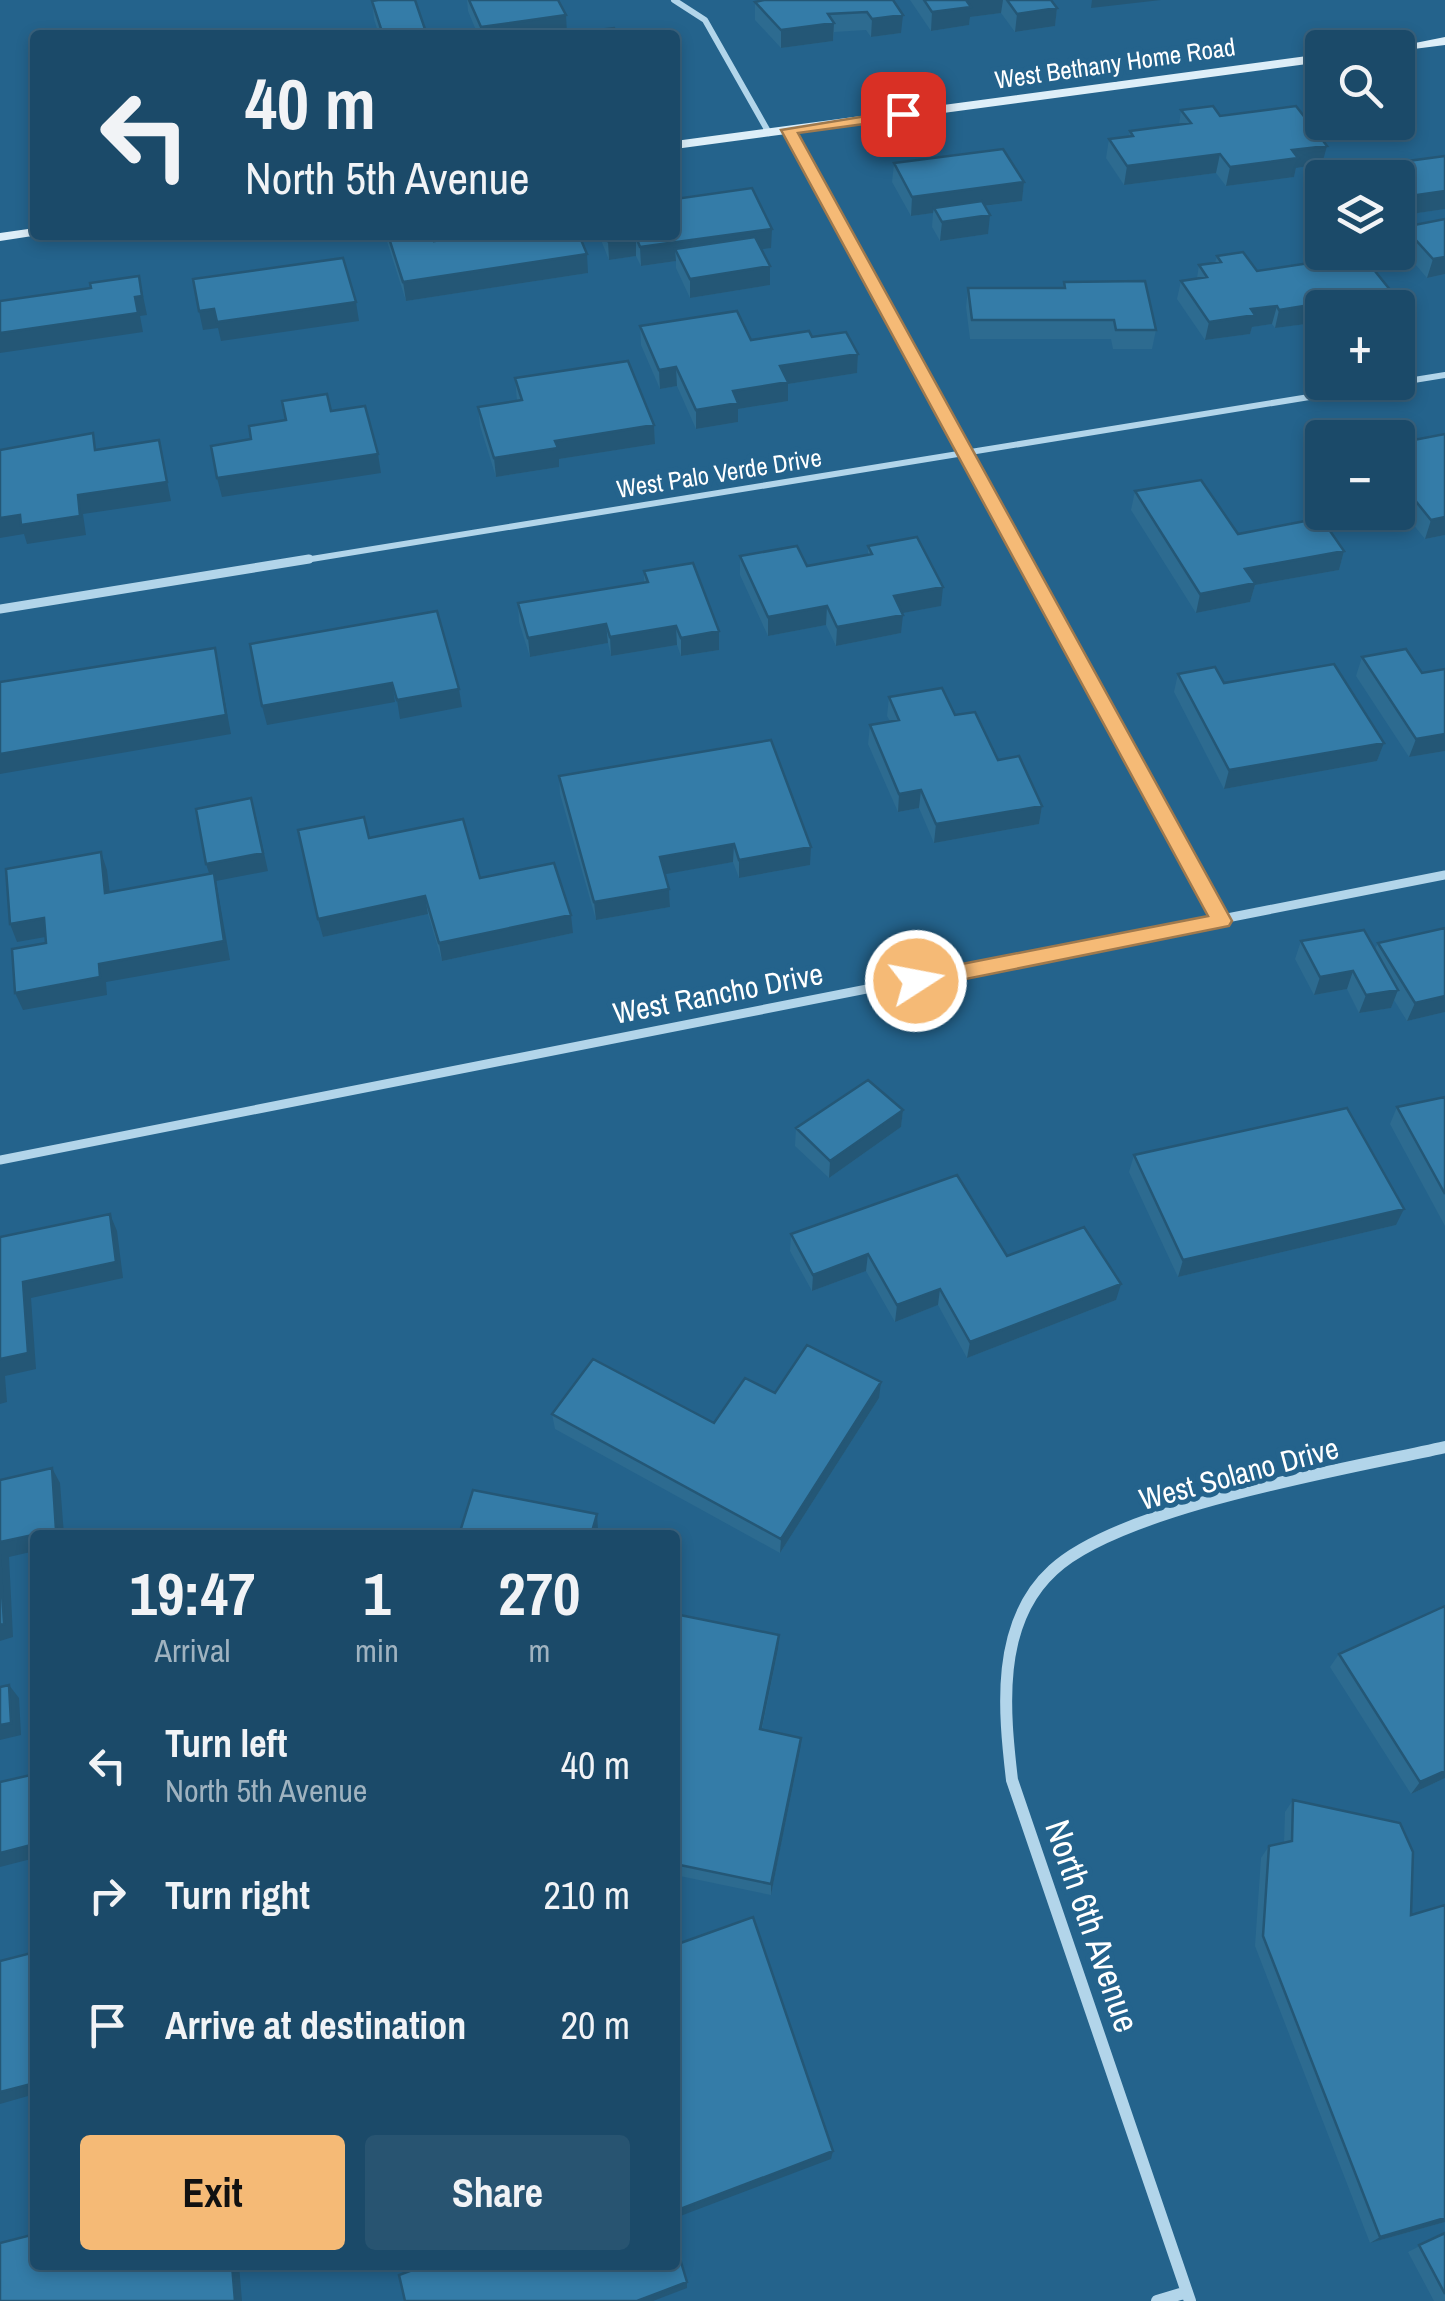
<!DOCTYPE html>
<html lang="en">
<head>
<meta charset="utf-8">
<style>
  :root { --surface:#1b4a69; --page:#285471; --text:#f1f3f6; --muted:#a0b3c0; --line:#39627d; --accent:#f5ba76 }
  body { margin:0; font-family:"Archivo Narrow",sans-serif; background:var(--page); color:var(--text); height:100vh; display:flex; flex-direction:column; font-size:38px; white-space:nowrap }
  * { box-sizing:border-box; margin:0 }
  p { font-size:32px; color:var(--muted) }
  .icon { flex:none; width:55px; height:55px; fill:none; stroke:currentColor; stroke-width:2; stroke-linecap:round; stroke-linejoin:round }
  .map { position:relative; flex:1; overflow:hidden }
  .side { position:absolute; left:30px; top:1530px; width:650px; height:740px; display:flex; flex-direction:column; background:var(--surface); border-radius:10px; box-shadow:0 5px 15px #0003,0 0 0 2px var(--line) }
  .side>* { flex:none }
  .top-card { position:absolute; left:30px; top:30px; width:650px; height:210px; border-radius:10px; box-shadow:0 5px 15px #0003,0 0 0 2px var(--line); background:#1b4a69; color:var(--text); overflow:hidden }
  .fabs { position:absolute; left:1305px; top:30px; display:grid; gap:20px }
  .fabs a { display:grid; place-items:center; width:110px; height:110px; border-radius:10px; background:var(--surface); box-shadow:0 5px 15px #0003,0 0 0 2px var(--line); font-size:50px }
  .pin { position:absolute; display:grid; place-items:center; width:85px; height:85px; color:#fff; margin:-42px; border-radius:20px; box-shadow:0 5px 15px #0006 }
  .me { position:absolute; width:110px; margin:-55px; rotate:79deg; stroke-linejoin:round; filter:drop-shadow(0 0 8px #0008) }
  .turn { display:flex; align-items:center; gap:35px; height:210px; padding:0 50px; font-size:45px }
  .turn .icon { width:130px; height:130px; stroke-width:2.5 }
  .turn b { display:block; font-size:70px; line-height:85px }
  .eta { display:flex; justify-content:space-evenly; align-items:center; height:170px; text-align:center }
  .eta b { font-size:60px; font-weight:700; line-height:70px }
  .action { display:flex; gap:20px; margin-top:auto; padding:20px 50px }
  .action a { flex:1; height:115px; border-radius:10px; background:var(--accent); color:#111; font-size:40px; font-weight:700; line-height:115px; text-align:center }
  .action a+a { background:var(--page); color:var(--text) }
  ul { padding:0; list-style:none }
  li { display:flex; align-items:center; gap:30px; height:130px; padding:0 50px }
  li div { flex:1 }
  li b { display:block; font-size:38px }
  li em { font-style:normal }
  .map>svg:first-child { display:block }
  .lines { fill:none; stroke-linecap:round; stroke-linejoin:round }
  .street-far2 { stroke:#b2d5ea; stroke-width:6 }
  .street-far1 { stroke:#b2d5ea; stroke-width:9 }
  .street { stroke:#b2d5ea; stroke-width:12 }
  .secondary { fill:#ddeef8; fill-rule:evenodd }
  .wall { fill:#2d6b90 }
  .shaded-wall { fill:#245776 }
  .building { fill:#347ca8; stroke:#245776; stroke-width:2.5 }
  .route { fill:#f5ba76; stroke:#9f794d; stroke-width:2.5 }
  .labels { text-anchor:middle; stroke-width:10; stroke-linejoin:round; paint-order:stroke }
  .far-street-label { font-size:25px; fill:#fff; stroke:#24638c }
  .street-label { font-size:30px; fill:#fff; stroke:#24638c }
  .near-street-label { font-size:35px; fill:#fff; stroke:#24638c }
</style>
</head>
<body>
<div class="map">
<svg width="1445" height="2301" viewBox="0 0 1445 2301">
  <rect width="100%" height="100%" fill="#24638c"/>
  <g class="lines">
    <path class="street-far2" d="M674,0L705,20L769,133
      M788,130L1025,562
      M293,562L1445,375"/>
    <path class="street-far1" d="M1023,559L1222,921
      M0,609L309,559
      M0,1160L1445,875"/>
    <path class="street" d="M1157,2301L1187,2292
      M1190,2301L1012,1780C1004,1711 995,1623 1053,1570C1122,1506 1348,1469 1445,1447"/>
    <path class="secondary" d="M1445,37V45L1398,51V48H1390Z
      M1322,54V62L675,149V141Z
      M35,228V235H39L0,241V233Z"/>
  </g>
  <path class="wall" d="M467,0H558L567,34L556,35H478L468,11Z
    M760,0H893L901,33L871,37L866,30L834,32L833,41L781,48L755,20V2Z
    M910,0H1051L1057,8L1055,26L1015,32L1001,13L970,17L969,25L931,31Z
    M372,1L427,35H379L374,19Z
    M1181,110L1220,116L1322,164L1296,168L1294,177L1226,186L1216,173L1124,185L1106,158L1109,139L1129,136L1130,131L1179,125Z
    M1445,156V209L1404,215L1398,206V178H1387L1389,171L1406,169L1408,161Z
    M894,163L1024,182L1022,201L985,206L988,234L940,241L932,227L933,213L911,216L892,182Z
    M1445,219V274L1427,278L1399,245L1404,227Z
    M385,235H432L434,241L588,273L406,301Z
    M599,235H675L771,248L761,249L770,266V285L690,298L676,268V261L641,266L636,256L609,260Z
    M1217,256L1257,271L1391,291L1386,308H1322V317L1307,319L1306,324L1275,328L1272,324L1252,327L1250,334L1205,340L1177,299L1181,281L1197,278L1199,265L1215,263Z
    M1064,282L1156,330L1152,349H1113L1111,339H970L966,307L968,288H1063Z
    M640,326L751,340L812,337L858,354L857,373L788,384V401L738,409V422L696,429L677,386L660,389L641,345Z
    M515,378L654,425L655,444L559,459V467L496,477L480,426L478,407L517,401Z
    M1445,434V535L1425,539L1408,518L1359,529L1347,512H1398Z
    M1135,491L1238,534L1344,551L1339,570L1255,585L1250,602L1196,613L1131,510Z
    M868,546L941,606L902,613L901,633L836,646L826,625L768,636L740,575V556L807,566L868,555Z
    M644,571L719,650L681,656L677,645L611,656L608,643L530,657L519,622L518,603L644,582Z
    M1362,657L1422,673L1445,669V751L1409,757L1356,676Z
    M1178,674L1384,743L1377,761L1224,789L1174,692Z
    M889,697L955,715L1042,806L1039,824L934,843L919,808L898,812L868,744L870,725L890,721L887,716Z
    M559,776L810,865L739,878L733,862L665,874L669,889L670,907L596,920L560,794Z
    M369,838L480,878L573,933L442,961L428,914L323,937Z
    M1445,928V1012L1407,1021L1394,1000L1391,1008L1359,1013L1347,989L1314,995L1295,959L1301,941L1375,949L1378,943Z
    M1445,1097V1226L1390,1124L1397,1107Z
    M903,1110L901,1127L829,1178L795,1146L796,1128Z
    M1134,1155L1396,1225L1178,1277L1129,1172Z
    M791,1234L1007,1256L1116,1300L967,1358L938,1305L895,1322L866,1271L812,1291L790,1251Z
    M879,1398L780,1553L555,1429L552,1414L714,1423Z
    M675,1614L778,1649L762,1729L800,1750L771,1895L675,1875Z
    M1339,1654L1445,1778L1411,1794L1330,1667Z
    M1293,1800L1411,1915L1445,1905V2222L1370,2243L1255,1946L1261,1858L1269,1846L1284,1843L1285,1812Z
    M1445,2233V2301H1434L1408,2252Z"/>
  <path class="shaded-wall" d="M966,0H1003L1001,13L970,17L969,25L931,31L932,12Z
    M1092,0H1161L1091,8Z
    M1057,8L1055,26L1015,32L1017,14Z
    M566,15L567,34L482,35L481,27Z
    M903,15L901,33L871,37L872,19Z
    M834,23L833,41L781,48V30Z
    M1327,146L1322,164L1296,168L1294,177L1226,186L1230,167L1292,150Z
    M1220,154L1216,173L1124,185L1127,166Z
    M1024,182L1022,201L936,212L934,208L933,213L911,216L912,197Z
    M1445,191V209L1404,215L1410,196Z
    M990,215L988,234L940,241L942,222Z
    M772,229L771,248L681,260L675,249L676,261L641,266L640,247Z
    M636,237V256L609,260L608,241Z
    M587,254L588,273L406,301L403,282Z
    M1445,257V274L1427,278L1433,259Z
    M770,266V285L690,298V279Z
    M139,276L147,315L140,316L143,332L0,353V333L135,297Z
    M356,302L359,321L221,341L218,328L203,330L199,311L214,309Z
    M1310,305L1306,324L1275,328L1279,310Z
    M1277,306L1272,324L1252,327L1250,334L1205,340L1209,322L1251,309Z
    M858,354L857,373L788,384V401L738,409V422L696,429V410L780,366Z
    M676,367L677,386L660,389L659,370Z
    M654,425L655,444L559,459V467L496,477L494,458L555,441Z
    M159,440L171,501L83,514L86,535L27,544L24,534L0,538V518L78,495Z
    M378,454L381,473L222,497L217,478Z
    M1414,499L1408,518L1359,529L1364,512H1398V503Z
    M1445,517V535L1425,539L1431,520Z
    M1344,551L1339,570L1255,585L1250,602L1196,613L1200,594L1245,569Z
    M943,587L941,606L892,615L894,596Z
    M827,606L826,625L768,636V617Z
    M903,615L901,633L836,646L837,627Z
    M606,624L608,643L530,657L528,638Z
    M676,626L677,645L611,656L610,637Z
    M719,631V650L681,656V638Z
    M215,648L231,734L0,774V754Z
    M392,683L395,702L267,725L262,706Z
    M459,689L462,707L400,719L397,700Z
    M1445,734V751L1409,757L1416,739Z
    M1384,743L1377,761L1224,789L1229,770Z
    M921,790L919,808L898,812L899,794Z
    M1042,806L1039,824L934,843L936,824Z
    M256,817L268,871L216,881L230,960L106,982L107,995L23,1010L15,993L99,964L212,882L206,864Z
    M734,844L733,862L661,875L660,857Z
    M811,847L810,865L739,878V860Z
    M101,852L107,870L112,911L105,893Z
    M669,889L670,907L596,920L594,902Z
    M425,896L428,914L323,937L318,919Z
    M571,915L573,933L442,961L439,943Z
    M44,918L51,936L17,942L10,924Z
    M1353,971L1347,989L1314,995L1320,977Z
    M1398,990L1391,1008L1359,1013L1366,995Z
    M1445,996V1012L1407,1021L1415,1003Z
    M903,1110L901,1127L829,1178L830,1161Z
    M1404,1209L1396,1225L1178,1277L1183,1260Z
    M110,1214L117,1231L123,1278L31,1298L36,1369L5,1376L7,1402L0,1404V1359L23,1282Z
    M868,1254L866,1271L812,1291L813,1275Z
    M1121,1284L1116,1300L967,1358L970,1342Z
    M940,1289L938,1305L895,1322L897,1305Z
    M881,1382L879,1398L780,1553L781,1539Z
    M52,1468L60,1483L64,1535H35V1551L9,1557L13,1637L0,1641V1542Z
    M597,1514L598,1529L597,1535H591Z
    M779,1635L778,1649L759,1741L760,1729Z
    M9,1685L19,1698L21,1735L0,1740V1725Z
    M801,1738L800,1750L771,1895V1884Z
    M1445,1771V1778L1411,1794L1420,1782Z
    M35,1844V1858L0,1867V1853Z
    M35,2083V2094L0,2104V2092Z
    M833,2151L831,2159L675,2218V2211Z
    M1445,2218V2222L1370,2243L1380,2237Z
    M232,2265H239L242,2301H235Z
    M687,2282V2288L653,2301H637Z"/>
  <path class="building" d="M378,0H415L427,35H383L372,1Z
    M469,0H558L566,15L481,27Z
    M764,0H893L903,15L872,19L867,12L828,14L834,23L781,30L755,2Z
    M924,0H966L971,7L932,12Z
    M1007,0H1051L1057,8L1017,14Z
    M614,28L617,35H573L572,33Z
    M1213,106L1220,116L1296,106L1327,146L1292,150L1298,158L1230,167L1220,154L1127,166L1109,139L1133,136L1130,131L1191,123L1181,110Z
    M1003,149L1024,182L912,197L894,163Z
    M1445,156V191L1410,196L1398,181V178H1394L1389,171L1414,168L1408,161Z
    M752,188L772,229L640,247L636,237L608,241L606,235H675V199Z
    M982,201L990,215L942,222L934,208Z
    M1445,219V257L1433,259L1404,227Z
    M388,235H432L434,241L477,235H579L587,254L403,282Z
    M755,237L770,266L690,279L675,249Z
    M1243,252L1257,271L1362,255L1391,291L1307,300L1310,305L1279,310L1277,306L1251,309L1255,315L1209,322L1181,281L1207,277L1199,265L1221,262L1217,256Z
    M343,258L356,302L217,322L214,309L199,311L193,279Z
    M139,276L142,296L135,297L138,313L0,333V301L91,288L90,283Z
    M1145,281L1156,330H1116L1114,320H972L968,288H1065L1064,282Z
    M737,311L751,340L809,331L812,337L846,332L858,354L780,366L788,382L733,391L738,403L696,410L676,367L659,370L640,326Z
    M628,361L654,425L555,441L558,448L494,458L478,407L522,400L515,378Z
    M327,394L331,411L365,406L378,454L217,478L211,446L251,439L249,426L286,420L282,401Z
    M93,433L95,450L159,440L167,482L78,495L80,516L21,525L20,515L0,518V450Z
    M1445,434V517L1431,520L1414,499L1398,503V443Z
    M1201,480L1238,534L1321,518L1344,551L1245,569L1255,583L1200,594L1135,491Z
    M917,537L943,587L894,596L903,615L837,627L827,606L768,617L740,556L797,546L807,566L872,554L868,546Z
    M693,563L719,631L681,638L676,626L610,637L606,624L528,638L518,603L648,582L644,571Z
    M437,611L459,689L397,700L392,683L262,706L250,644Z
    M215,648L226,715L0,754V682Z
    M1406,649L1422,673L1445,669V734L1416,739L1362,657Z
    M1334,664L1384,743L1229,770L1178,674L1215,667L1224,683Z
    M942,688L955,715L975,712L998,760L1019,756L1042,806L936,824L921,790L899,794L870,725L899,720L889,697Z
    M771,740L811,847L739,860L734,844L660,857L669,889L594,902L559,776Z
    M251,798L263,853L206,864L196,809Z
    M364,817L369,838L463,819L480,878L554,863L571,915L439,943L425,896L318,919L298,830Z
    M101,852L105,893L214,873L224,941L99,964L100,977L15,993L12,949L46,943L44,918L10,924L6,869Z
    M1445,928V996L1415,1003L1378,943Z
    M1364,930L1398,990L1366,995L1353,971L1320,977L1301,941Z
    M868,1080L903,1110L830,1161L796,1128Z
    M1445,1097V1194L1397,1107Z
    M1347,1108L1404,1209L1183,1260L1134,1155Z
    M957,1175L1007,1256L1084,1227L1121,1284L970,1342L940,1289L897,1305L868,1254L813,1275L791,1234Z
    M110,1214L116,1262L23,1282L28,1353L0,1359V1237Z
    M807,1345L881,1382L781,1539L552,1414L593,1359L714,1423L745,1378L775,1393Z
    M52,1468L56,1530L0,1542V1480Z
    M473,1490L597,1514L591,1535H459Z
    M0,1554L4,1624L0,1625Z
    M1445,1606V1771L1420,1782L1339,1654Z
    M675,1614L779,1635L760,1729L801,1738L771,1884L675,1864Z
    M9,1685L11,1723L0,1725V1687Z
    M35,1774V1844L0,1853V1782Z
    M1293,1800L1400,1823L1413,1852L1411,1915L1445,1905V2218L1380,2237L1263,1936L1269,1846L1292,1841Z
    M753,1917L833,2151L675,2211V1945Z
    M35,1952V2083L0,2092V1961Z
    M1445,2233V2294L1419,2245Z
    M35,2234V2265H232L235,2301H0V2243Z
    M675,2242L687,2282L637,2301H405L399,2275L426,2265H675Z"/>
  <path class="route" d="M903,110L908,118L798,133L1232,921L1229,926L916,989L906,981L916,973L1208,916L781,130Z"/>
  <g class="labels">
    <g class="far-street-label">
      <text transform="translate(1115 63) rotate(-8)" y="9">West Bethany Home Road</text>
      <text transform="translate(719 473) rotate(-9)" y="9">West Palo Verde Drive</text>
    </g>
    <g class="street-label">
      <text transform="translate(718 994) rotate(-11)" y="10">West Rancho Drive</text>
      <text transform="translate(1239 1474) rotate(-15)" y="10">West Solano Drive</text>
    </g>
    <g class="near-street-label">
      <text transform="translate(1092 1926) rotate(71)" y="12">North 6th Avenue</text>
    </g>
  </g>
</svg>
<div class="fabs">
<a><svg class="icon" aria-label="search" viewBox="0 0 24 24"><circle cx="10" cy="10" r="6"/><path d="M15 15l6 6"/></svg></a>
<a><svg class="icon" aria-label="layers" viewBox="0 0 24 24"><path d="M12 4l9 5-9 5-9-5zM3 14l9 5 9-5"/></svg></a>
<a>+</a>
<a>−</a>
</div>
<div class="pin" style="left:903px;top:114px;background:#d93025"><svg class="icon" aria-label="arrive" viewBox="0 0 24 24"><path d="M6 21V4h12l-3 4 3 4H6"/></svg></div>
<svg class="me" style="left:916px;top:981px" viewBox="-20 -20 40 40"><circle r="17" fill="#f5ba76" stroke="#fff" stroke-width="3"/><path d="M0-11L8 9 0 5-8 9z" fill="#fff"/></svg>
<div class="top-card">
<div class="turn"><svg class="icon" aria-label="left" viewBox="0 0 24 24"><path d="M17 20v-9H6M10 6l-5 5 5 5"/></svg><div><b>40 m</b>North 5th Avenue</div></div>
</div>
<section class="side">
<div class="eta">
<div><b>19:47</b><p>Arrival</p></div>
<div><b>1</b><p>min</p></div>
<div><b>270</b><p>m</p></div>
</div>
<ul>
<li><svg class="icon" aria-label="left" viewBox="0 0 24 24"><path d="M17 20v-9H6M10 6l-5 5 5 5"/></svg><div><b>Turn left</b><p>North 5th Avenue</p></div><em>40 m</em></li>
<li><svg class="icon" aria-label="right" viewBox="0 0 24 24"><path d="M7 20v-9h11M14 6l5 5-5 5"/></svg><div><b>Turn right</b></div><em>210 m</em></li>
<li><svg class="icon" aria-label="arrive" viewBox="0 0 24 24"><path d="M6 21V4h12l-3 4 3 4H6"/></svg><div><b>Arrive at destination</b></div><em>20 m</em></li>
</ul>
<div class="action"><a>Exit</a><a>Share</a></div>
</section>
</div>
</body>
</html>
